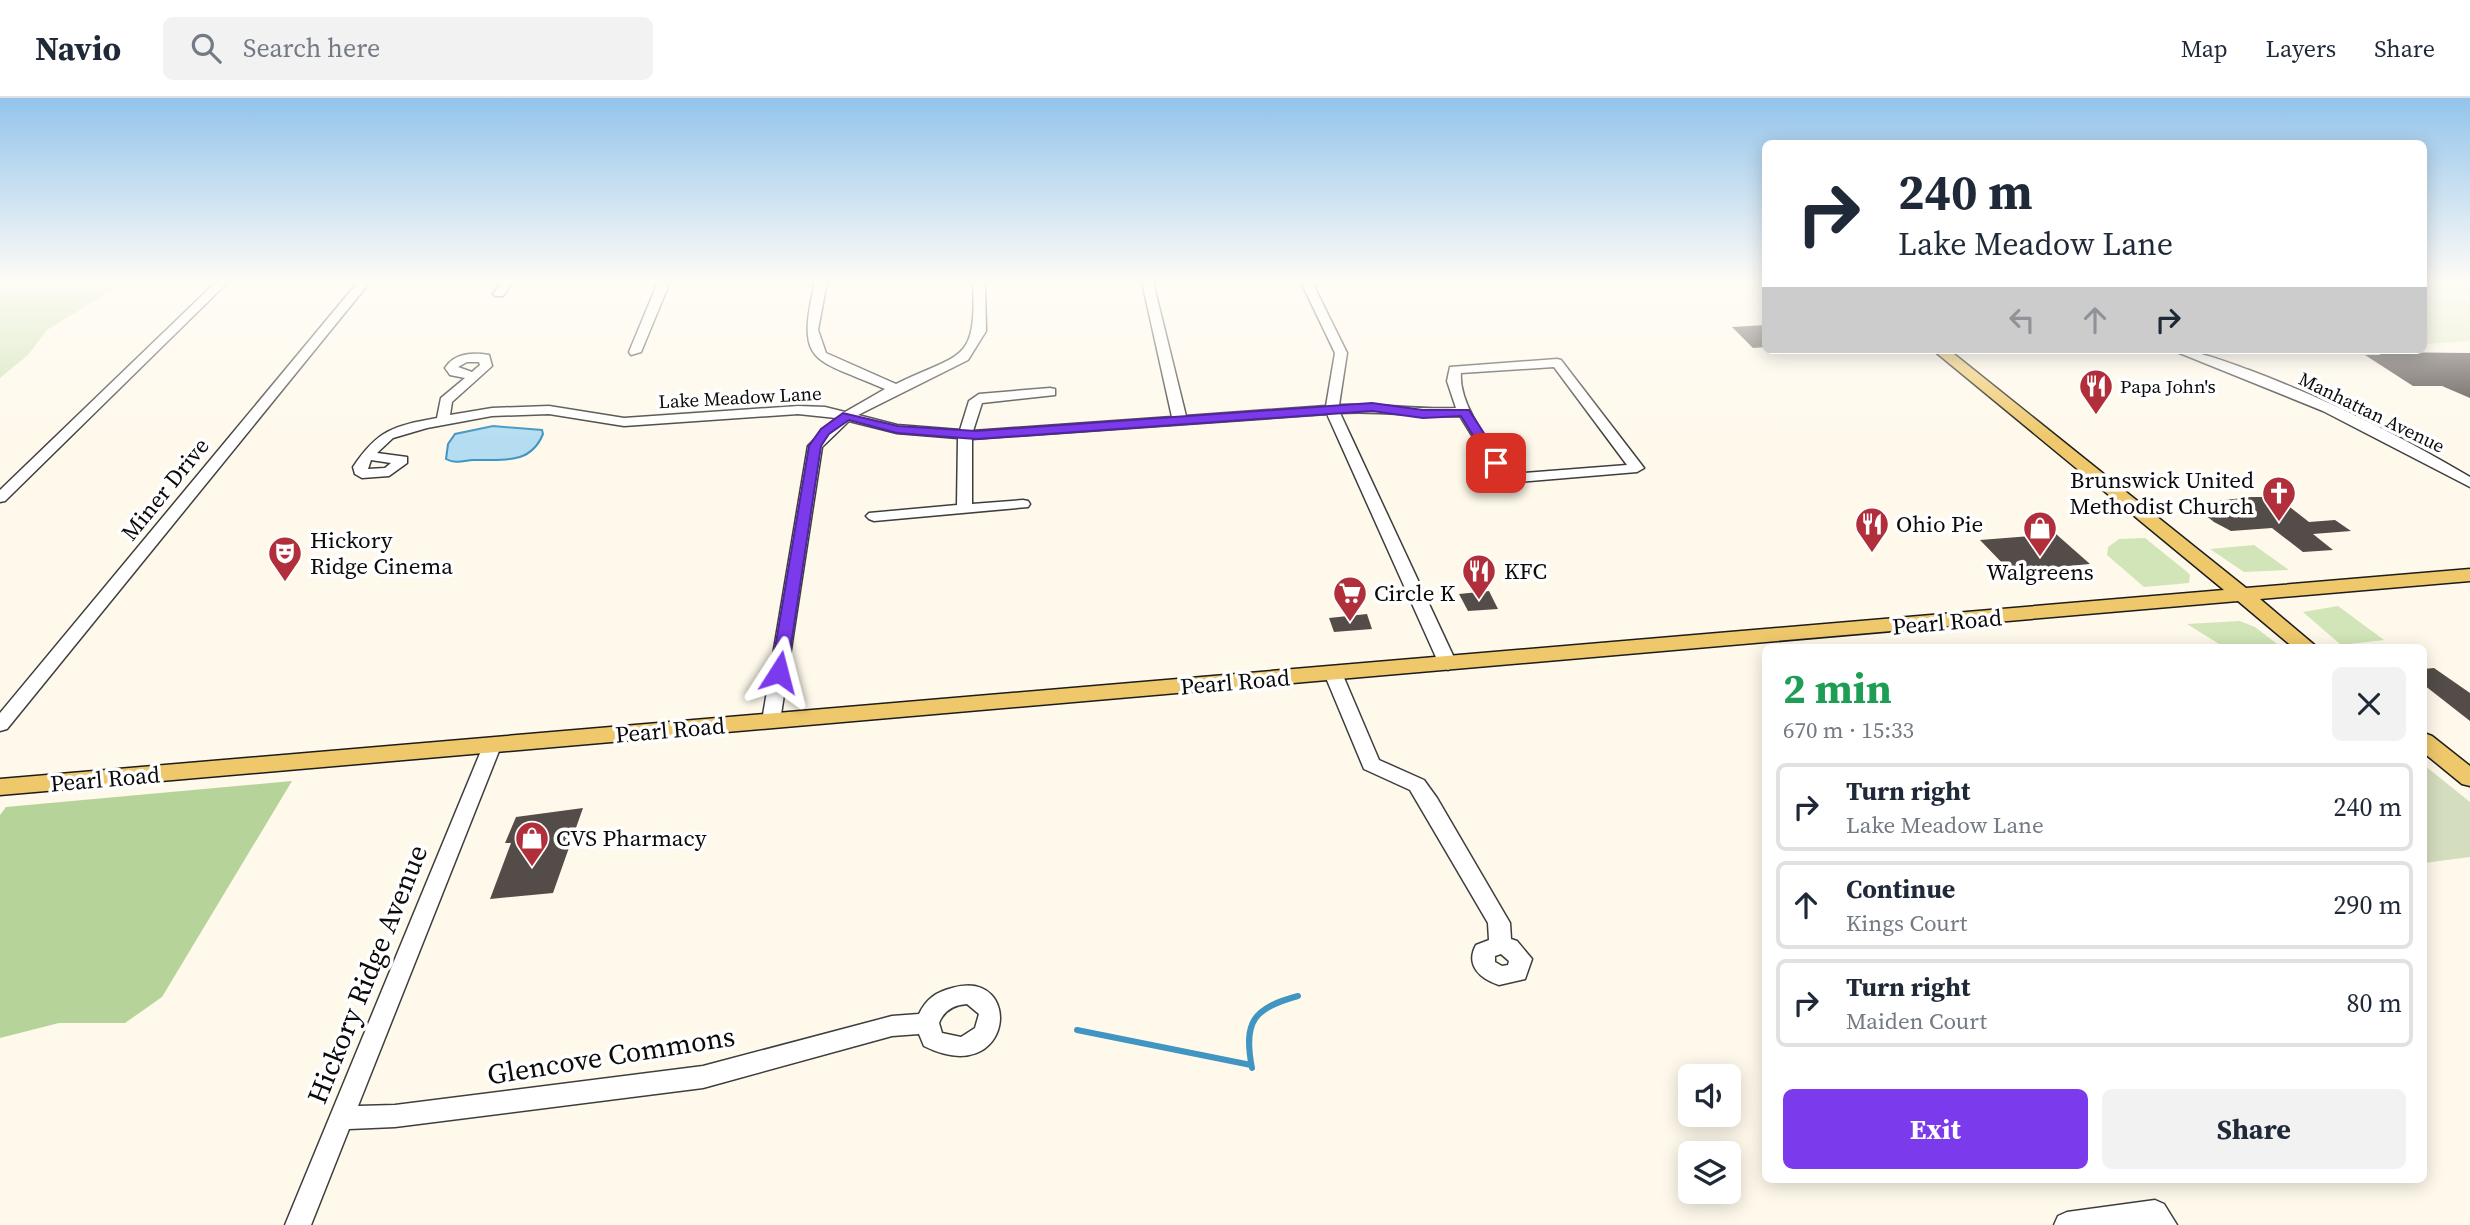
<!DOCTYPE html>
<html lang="en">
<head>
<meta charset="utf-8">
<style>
  :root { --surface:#fff; --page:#f2f2f3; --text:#1f2937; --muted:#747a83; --line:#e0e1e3; --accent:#7c3aed }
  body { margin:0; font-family:"Source Serif 4",serif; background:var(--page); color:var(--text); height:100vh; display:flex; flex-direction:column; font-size:26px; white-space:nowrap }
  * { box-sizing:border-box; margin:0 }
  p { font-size:23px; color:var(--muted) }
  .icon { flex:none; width:38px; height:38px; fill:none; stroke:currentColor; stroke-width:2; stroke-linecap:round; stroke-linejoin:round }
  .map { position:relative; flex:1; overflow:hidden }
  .side { position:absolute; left:1762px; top:546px; width:665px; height:539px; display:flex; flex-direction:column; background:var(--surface); border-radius:10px; box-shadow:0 4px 18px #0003 }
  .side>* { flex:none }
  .hud { position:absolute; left:1762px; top:42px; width:665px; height:214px; border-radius:10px; box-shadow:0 4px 18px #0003; background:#fff; color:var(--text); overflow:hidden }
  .buttons { position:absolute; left:1678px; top:966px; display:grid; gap:14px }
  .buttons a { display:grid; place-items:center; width:63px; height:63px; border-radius:10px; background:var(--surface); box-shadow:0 4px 18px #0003; font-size:35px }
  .pin { position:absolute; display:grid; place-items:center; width:60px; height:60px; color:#fff; margin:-30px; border-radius:14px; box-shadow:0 4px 10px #0006 }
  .me { position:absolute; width:77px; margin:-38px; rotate:9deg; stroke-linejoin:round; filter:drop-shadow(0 0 5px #0008) }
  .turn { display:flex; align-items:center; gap:24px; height:147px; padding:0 21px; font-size:32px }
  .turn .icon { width:91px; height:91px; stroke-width:2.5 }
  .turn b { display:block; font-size:49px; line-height:60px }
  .lanes { display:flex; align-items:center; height:66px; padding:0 21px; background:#0003; justify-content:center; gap:35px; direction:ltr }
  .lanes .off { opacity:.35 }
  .round { display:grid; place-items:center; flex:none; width:74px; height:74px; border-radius:10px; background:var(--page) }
  .summary { display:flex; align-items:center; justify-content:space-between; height:119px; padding:0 21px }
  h1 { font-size:42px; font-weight:700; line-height:52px; color:#1e9e55 }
  .action { display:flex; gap:14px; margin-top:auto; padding:14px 21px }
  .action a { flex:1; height:80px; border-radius:10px; background:var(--accent); color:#fff; font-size:28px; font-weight:700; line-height:80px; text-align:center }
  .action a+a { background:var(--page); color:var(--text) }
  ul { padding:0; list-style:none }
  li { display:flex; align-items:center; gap:21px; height:88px; margin:0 14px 10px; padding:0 7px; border:4px solid var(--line); border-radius:10px }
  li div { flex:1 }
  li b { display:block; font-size:26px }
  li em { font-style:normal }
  header { display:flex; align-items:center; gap:42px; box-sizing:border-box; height:98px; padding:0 35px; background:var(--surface); border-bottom:2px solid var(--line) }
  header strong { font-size:33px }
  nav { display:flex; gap:38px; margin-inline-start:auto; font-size:24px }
  .search { width:490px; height:63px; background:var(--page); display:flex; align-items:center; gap:18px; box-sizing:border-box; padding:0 24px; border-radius:10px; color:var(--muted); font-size:26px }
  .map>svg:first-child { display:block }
  .green { fill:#d1e5b8 }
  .forest { fill:#b6d499 }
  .cemetery { fill:#d5ddbf }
  .pitch { fill:#e2edc9 }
  .water { fill:#b4ddf1; stroke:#4195c2; stroke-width:2 }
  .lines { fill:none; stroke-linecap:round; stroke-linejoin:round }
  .stream { stroke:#4195c2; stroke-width:6 }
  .building { fill:#534c49 }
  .minor-casing { stroke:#3e3e3e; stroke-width:3 }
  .major-casing { stroke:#1c1c1c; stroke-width:3 }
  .minor { fill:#fff; fill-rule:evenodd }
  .major { fill:#eec86b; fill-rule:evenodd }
  .route { fill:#7c3aed; stroke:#51269a; stroke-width:2 }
  .labels { text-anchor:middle; stroke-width:7; stroke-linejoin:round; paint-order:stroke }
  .far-poi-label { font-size:19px; fill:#0b0b0b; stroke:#fff; text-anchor:start }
  .far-street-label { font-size:19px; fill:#0b0b0b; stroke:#fff }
  .poi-label { font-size:23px; fill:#0b0b0b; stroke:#fff; text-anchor:start }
  .street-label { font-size:23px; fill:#0b0b0b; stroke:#fff }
  .near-street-label { font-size:28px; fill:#0b0b0b; stroke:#fff }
</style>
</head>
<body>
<header>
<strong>Navio</strong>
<div class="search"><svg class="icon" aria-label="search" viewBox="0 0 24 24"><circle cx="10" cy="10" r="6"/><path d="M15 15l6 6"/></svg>Search here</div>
<nav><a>Map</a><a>Layers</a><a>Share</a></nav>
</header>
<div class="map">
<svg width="2470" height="1127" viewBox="0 0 2470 1127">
  <rect width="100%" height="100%" fill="#fef9eb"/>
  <path class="green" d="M0,184H124L47,232L28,257L0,280Z
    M2145,440L2186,473L2190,477L2189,485L2144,489L2107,457L2108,449L2119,441Z
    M2254,447L2289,472L2244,474L2210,451Z
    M2338,508L2384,542L2341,547L2303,514Z
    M2240,523L2255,529L2281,549H2224L2187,526Z"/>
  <path class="forest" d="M292,683L162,899L125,925H59L0,940V717L6,709Z"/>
  <path class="cemetery" d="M2424,667L2470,704V759L2424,765Z"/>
  <path class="pitch" d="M2424,186L2470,191V196L2445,193L2470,206V243L2424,246V193L2433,192H2424Z"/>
  <path class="water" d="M493,328L542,332L543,336C530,368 501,361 473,362C463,363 455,366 446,361L448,346L455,336Z"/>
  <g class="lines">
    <path class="stream" d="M1077,932L1251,967
      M1252,970C1243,924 1253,910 1298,898"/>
  </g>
  <path class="building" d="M1766,227V249L1753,250L1732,229Z
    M2376,254L2470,255V300L2442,288H2413L2365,257H2381Z
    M2251,399H2277L2309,424L2335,422L2351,433L2313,436L2333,452L2303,454L2272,430L2231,433L2214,424L2191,406Z
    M2056,436L2090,466L2024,472L2006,469L1980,442Z
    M1489,493L1498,511L1468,513L1459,496Z
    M1367,516L1372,531L1334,534L1329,520Z
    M2434,570L2470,595V623L2424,587V571Z
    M583,710L553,795L490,801L511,745H505L516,719Z"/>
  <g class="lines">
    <g class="minor-casing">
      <path id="minor" d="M216,184H228L5,403L0,404V392Z
        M358,184H370L7,631L0,633V615Z
        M502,184H513L503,198H495L493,196Z
        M658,184H670L641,254L631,257L629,254Z
        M815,184H827L818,232L826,255L896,286C961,254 977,266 973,184H985L986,233L968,262L858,317L897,327L960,332L969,303L979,296L1050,290L1055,291V297L982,305L973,333L1172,319L1142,184H1153L1186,318L1326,308L1335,255L1301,184H1312L1347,255L1339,307C1379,305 1417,312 1456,310L1447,283L1450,269L1557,261L1561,262L1644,370L1637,374L1506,385L1499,381L1460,318C1420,320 1381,312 1340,315L1457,566L1448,572L1439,566L1327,316L972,341V406L1023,402L1028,403L1030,406L1028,409L874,423L869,421L866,418L869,415L957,407L958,340L897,335L849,323L822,349L780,623L771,629L762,623L808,348L836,320L798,316L624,328L549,316L492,318L427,330L393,340L377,355L407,359V365L389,378L362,380L355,376L353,369C378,332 393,328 437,320L441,300L465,280L450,277L445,270C454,255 473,254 489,257L492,268L452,304L450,317L492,310L549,308L624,320L798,308L825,309L845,314L885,291C815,260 795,269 815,184ZM467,264H479L480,267L472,274L458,269ZM1554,269L1627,367L1510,376C1493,350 1458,307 1461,275ZM371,362L391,365L385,370L368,371Z
        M2172,252C2199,252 2223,263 2249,272C2326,301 2399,337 2470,379V389L2323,313Z
        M1333,569L1342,575L1379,662L1424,682L1437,700L1510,825L1511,841L1517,843L1532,861L1525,881L1499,887C1480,881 1465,867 1476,847L1489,842L1488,825L1410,692L1364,671L1324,575ZM1501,856L1509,863L1508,867L1502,868L1495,864V858Z
        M492,642L499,643L501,648L358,1008L395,1007L703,968L892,918L919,916C926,901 936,894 952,890C1025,869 1014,993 924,948L919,936L892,938L703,990L395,1029L349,1031L311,1127H285L483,648L485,643ZM967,906L979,916L975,930L961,939L942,935L939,925C944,912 954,907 967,906Z
        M2155,1102L2164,1106L2177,1127H2054L2058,1118L2067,1114Z"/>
    </g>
    <g class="major-casing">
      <path id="major" d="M1933,252H1949L2246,490L2470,471V483L2260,501L2318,550H2294L2238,503L0,697V681L2224,492Z
        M2424,635L2432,638L2470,668V688L2462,686L2424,655Z"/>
    </g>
    <use href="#minor" class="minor"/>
    <use href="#major" class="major"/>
  </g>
  <linearGradient id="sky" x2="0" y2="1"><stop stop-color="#93c4ec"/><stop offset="0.54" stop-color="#fffcf6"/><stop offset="1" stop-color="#fffcf6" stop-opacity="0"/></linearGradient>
  <rect width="2470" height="341" fill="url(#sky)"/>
  <path class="route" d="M1372,305L1423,312H1469L1503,365L1492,368L1461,318L1423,320L1372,313L976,341L897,335L849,322L829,336L821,348L787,574L779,579L771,574L809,348L821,331L843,315L898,328L976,333Z"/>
  <defs>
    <g id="restaurant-pin" transform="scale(1.75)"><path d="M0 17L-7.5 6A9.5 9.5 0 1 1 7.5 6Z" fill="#b02f3b" stroke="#fff"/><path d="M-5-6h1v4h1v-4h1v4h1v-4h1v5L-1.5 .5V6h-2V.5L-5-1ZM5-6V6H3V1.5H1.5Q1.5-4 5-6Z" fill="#fff"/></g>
    <g id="church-pin" transform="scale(1.75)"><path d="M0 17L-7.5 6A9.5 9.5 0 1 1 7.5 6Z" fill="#b02f3b" stroke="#fff"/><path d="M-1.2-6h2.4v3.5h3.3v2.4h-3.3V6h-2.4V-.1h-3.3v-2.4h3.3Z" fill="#fff"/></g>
    <g id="shop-pin" transform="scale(1.75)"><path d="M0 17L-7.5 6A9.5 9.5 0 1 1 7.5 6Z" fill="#b02f3b" stroke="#fff"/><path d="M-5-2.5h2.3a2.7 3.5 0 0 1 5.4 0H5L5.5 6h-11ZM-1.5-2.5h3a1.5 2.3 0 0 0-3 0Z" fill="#fff"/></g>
    <g id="theatre-pin" transform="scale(1.75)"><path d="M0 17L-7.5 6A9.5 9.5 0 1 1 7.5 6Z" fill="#b02f3b" stroke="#fff"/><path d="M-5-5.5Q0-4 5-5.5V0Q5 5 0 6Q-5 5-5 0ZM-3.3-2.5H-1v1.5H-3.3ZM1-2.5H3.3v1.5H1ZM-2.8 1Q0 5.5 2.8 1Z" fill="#fff"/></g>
    <g id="supermarket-pin" transform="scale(1.75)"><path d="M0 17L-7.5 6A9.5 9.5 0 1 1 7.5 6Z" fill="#b02f3b" stroke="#fff"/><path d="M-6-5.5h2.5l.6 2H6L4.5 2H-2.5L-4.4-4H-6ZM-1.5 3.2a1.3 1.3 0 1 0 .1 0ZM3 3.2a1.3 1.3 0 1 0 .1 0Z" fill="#fff"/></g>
  </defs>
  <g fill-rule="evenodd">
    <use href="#restaurant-pin" x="2096" y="288"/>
    <use href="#church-pin" x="2279" y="395"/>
    <use href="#restaurant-pin" x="1872" y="426"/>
    <use href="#shop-pin" x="2040" y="430"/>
    <use href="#theatre-pin" x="285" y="455"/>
    <use href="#restaurant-pin" x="1479" y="473"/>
    <use href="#supermarket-pin" x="1350" y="495"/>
    <use href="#shop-pin" x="532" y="740"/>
  </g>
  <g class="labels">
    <g class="far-poi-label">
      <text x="2120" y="295">Papa John's</text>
    </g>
    <g class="far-street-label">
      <text transform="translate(740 299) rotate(-3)" y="7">Lake Meadow Lane</text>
      <text transform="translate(2372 314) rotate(26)" y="7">Manhattan Avenue</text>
    </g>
    <g class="poi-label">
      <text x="2254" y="390" text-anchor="end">Brunswick United<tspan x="2254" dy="26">Methodist Church</tspan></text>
      <text x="1896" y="434">Ohio Pie</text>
      <text x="310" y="450">Hickory<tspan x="310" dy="26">Ridge Cinema</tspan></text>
      <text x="1504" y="481">KFC</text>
      <text x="2040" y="482" text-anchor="middle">Walgreens</text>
      <text x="1374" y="503">Circle K</text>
      <text x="556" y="748">CVS Pharmacy</text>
    </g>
    <g class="street-label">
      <text transform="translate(165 391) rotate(-51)" y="8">Miner Drive</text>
      <text transform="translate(1947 524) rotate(-5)" y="8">Pearl Road</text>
      <text transform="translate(1235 584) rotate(-5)" y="8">Pearl Road</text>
      <text transform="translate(670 632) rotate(-5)" y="8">Pearl Road</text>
      <text transform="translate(105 681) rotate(-5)" y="8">Pearl Road</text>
    </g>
    <g class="near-street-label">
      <text transform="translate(367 876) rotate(-68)" y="10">Hickory Ridge Avenue</text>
      <text transform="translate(611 957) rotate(-9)" y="10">Glencove Commons</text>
    </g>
  </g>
</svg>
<div class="buttons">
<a><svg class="icon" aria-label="sound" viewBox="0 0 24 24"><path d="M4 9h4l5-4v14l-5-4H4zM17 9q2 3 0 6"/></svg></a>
<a><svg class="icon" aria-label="layers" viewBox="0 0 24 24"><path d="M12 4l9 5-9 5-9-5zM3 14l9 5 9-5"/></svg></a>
</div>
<div class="pin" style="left:1496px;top:365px;background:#d93025"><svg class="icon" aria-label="arrive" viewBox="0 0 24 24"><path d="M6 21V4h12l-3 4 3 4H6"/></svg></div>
<svg class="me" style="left:779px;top:574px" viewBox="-20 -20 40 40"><path d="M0-17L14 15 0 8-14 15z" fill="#7c3aed" stroke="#fff" stroke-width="4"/></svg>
<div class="hud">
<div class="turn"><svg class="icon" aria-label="right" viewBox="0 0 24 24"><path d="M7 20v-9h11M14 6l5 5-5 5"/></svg><div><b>240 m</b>Lake Meadow Lane</div></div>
<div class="lanes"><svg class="icon off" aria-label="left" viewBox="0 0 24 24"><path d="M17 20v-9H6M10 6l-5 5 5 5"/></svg><svg class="icon off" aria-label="ahead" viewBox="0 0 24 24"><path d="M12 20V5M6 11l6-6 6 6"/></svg><svg class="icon" aria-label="right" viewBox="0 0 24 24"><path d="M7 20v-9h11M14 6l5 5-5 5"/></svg></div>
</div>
<section class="side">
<div class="summary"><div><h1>2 min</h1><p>670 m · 15:33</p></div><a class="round"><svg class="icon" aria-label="close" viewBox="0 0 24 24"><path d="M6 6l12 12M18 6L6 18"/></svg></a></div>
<ul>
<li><svg class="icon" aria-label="right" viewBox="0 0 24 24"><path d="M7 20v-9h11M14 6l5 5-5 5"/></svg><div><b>Turn right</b><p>Lake Meadow Lane</p></div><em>240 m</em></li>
<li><svg class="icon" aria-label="ahead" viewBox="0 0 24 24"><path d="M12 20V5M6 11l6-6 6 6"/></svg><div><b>Continue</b><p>Kings Court</p></div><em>290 m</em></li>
<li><svg class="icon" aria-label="right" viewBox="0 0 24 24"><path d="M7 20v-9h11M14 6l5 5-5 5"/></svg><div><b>Turn right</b><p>Maiden Court</p></div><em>80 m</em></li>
</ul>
<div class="action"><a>Exit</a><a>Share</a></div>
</section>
</div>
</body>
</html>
